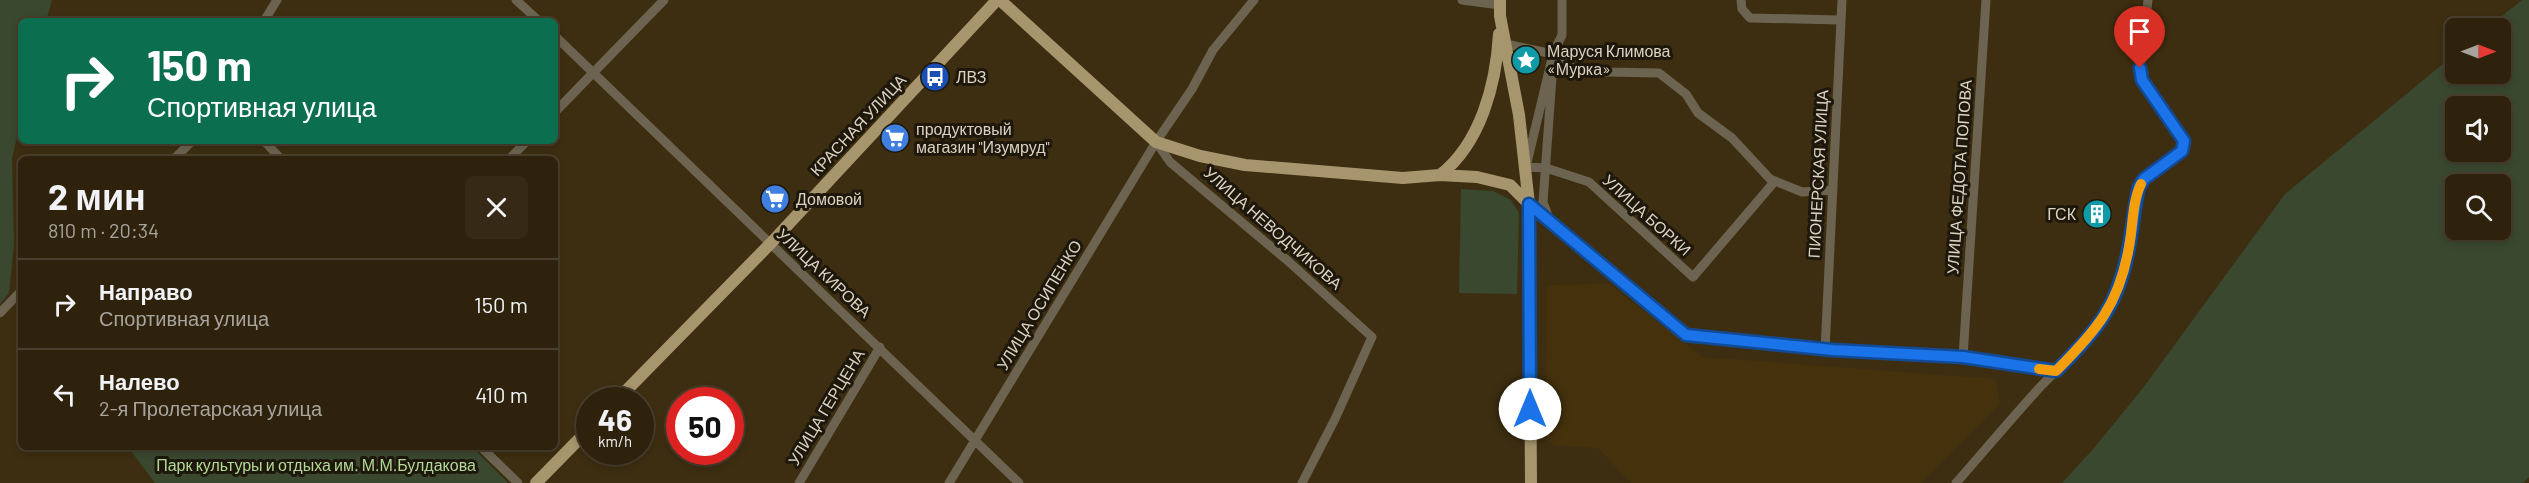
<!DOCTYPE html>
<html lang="ru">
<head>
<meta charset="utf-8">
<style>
  :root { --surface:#2e220d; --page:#362a16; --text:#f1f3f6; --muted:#a7a49d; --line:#493f2e }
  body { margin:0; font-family:Barlow,sans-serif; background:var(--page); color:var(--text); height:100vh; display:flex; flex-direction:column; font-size:22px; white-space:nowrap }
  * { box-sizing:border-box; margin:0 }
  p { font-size:20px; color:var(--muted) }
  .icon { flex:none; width:33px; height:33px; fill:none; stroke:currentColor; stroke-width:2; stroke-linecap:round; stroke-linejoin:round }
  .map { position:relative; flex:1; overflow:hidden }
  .panel { position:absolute; left:18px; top:156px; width:540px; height:294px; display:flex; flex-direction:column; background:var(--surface); border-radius:9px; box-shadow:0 3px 9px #0003,0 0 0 2px var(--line) }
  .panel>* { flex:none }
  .guide { position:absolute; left:18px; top:18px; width:540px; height:126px; border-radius:9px; box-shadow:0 3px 9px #0003,0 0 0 2px var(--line); background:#0b6e4f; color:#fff; overflow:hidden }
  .needle { width:39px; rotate:90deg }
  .tools { position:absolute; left:2445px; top:18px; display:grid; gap:12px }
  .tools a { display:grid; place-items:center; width:66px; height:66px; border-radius:9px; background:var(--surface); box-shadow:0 3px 9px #0003,0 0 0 2px var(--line); font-size:30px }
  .speed { position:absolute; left:576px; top:387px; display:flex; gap:12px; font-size:30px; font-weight:700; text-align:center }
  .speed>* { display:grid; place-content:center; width:78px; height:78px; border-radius:50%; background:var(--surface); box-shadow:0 3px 9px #0003,0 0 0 2px var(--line); line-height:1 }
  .speed small { font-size:15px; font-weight:400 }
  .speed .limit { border:9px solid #d22; background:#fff; color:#111 }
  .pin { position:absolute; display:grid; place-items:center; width:51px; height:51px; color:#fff; margin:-62px -26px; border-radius:50% 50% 50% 0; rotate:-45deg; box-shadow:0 0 6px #0007 }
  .pin .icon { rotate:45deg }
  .me { position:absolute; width:66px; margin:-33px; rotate:0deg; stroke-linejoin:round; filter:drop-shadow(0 0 4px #0008) }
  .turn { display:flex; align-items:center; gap:21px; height:126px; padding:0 30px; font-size:27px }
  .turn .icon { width:78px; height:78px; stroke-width:2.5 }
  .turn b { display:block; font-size:42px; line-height:51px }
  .round { display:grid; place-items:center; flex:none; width:63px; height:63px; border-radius:9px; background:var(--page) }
  .headline { display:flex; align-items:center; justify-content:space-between; height:102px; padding:0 30px }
  h1 { font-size:36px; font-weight:700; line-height:45px }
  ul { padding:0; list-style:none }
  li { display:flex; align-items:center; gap:18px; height:90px; padding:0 30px; border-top:2px solid var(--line) }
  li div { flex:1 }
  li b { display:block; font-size:22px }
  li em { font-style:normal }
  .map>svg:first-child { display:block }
  .built { fill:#45320d }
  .green { fill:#3a4830; fill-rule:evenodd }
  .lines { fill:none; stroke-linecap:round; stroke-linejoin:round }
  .minor { stroke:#6c6450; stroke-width:9 }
  .major { stroke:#a7966d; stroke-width:12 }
  .route-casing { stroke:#114b97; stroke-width:15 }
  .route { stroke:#1a73e8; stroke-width:10 }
  .slow { stroke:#f59e0b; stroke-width:10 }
  .labels { text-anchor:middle; stroke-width:6; stroke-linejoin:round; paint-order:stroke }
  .poi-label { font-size:16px; fill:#dcd2c2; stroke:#1e170b; text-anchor:start }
  .street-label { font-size:16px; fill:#dcd2c2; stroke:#1e170b }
  .park-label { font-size:16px; fill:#b2d995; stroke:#1e170b }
</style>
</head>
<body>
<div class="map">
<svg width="2529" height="483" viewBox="0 0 2529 483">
  <rect width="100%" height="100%" fill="#3d2e11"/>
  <path class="built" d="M1609,284L1703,357L1995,379L2000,404L1921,483H1631L1598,448L1553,445L1546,438L1547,285Z"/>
  <path class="green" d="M0,0H52L46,21H21V121L12,158L14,245L9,293L0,304Z
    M2522,0H2529V477L2523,483H2062L2094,448L2143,388L2285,194L2455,54L2456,74H2500V28H2487ZM2456,106H2500V152H2456ZM2456,184H2500V230H2456Z
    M1461,189L1493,191L1511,200L1519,213L1517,294L1459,293Z
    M128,447H472L508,483H155Z"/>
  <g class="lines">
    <path class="minor" d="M516,0L539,21
      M1462,0L1500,5
      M1562,0V35L1553,54L1526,167L1546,168L1589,182L1693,277L1775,181
      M1741,0L1742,9L1750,18L1840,20
      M264,21L277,0
      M555,36L1019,483
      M1506,44L1553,54L1569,67L1606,72L1659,73L1686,94L1698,113L1732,138L1770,179L1802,192L1833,190
      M555,112L664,0
      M264,141L281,159
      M1156,142L1170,162L1288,261L1372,337L1335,419L1302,483
      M174,159L192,141
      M509,159L527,141
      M1529,204L1686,335L1833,350L1963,357L2056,371
      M1550,221L1543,202L1552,77
      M0,313L21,291
      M1825,350L1842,0
      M1963,357L1986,0
      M481,447L518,483
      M799,483L880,347
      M949,483L1156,142L1192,89L1213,50L1254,0
      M1956,483C1984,451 2012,418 2041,386C2067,359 2099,334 2115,299C2130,263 2129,224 2139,187L2144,179L2182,151L2184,141L2142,80L2140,68L2148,0"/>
    <path class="major" d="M1000,0L1156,142L1200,156L1245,165L1403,178L1440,175L1477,177L1510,185L1529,204
      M1500,0V16L1519,115L1529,204L1531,483
      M1440,175C1481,143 1496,84 1499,34
      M617,400L771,243L997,0
      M536,483L590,428"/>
  </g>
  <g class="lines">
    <g class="route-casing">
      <path id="route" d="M1530,409L1529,204L1686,335L1833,350L1963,357L2056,371C2097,331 2119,305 2129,246C2133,227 2134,206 2139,187L2144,179L2182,151L2184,141L2142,80L2140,68"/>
    </g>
    <use href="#route" class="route"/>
    <path class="slow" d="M2039,369L2056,371C2096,331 2119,305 2129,247C2133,227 2132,202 2141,184"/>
  </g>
  <defs>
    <g id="sight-disc" transform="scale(1.5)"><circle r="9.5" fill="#0f9aa8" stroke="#1e170b"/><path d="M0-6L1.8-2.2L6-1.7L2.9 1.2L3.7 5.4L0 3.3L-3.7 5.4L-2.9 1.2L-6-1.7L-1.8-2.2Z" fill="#fff"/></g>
    <g id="bus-disc" transform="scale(1.5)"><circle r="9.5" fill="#1a4fb4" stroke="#1e170b"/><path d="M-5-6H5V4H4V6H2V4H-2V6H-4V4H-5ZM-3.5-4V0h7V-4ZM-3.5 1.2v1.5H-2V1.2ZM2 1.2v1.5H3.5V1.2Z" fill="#fff"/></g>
    <g id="supermarket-disc" transform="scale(1.5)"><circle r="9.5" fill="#3f7fe0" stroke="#1e170b"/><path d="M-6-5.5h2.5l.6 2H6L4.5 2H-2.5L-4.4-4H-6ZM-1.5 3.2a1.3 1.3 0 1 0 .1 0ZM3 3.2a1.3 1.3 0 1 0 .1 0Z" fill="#fff"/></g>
    <g id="building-disc" transform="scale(1.5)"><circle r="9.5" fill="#0f9aa8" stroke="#1e170b"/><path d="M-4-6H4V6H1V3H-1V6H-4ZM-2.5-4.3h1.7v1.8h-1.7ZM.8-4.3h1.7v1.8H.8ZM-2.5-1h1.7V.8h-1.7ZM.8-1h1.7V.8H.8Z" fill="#fff"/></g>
  </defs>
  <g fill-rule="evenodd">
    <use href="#sight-disc" x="1526" y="60"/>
    <use href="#bus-disc" x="935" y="77"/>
    <use href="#supermarket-disc" x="895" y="138"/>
    <use href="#supermarket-disc" x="775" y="199"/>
    <use href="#building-disc" x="2097" y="214"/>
  </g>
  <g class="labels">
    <g class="poi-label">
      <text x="1547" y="57">Маруся Климова<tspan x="1547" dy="18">«Мурка»</tspan></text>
      <text x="956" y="83">ЛВЗ</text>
      <text x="916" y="135">продуктовый<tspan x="916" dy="18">магазин "Изумруд"</tspan></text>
      <text x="796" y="205">Домовой</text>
      <text x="2076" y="220" text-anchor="end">ГСК</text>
    </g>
    <g class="street-label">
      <text transform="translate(858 125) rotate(-47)" y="6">КРАСНАЯ УЛИЦА</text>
      <text transform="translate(1818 174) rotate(-87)" y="6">ПИОНЕРСКАЯ УЛИЦА</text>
      <text transform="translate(1959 177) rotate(-86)" y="6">УЛИЦА ФЕДОТА ПОПОВА</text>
      <text transform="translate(1647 215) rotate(42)" y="6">УЛИЦА БОРКИ</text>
      <text transform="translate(1273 228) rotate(41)" y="6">УЛИЦА НЕВОДЧИКОВА</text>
      <text transform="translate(824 273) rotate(43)" y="6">УЛИЦА КИРОВА</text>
      <text transform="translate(1039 305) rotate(-59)" y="6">УЛИЦА ОСИПЕНКО</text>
      <text transform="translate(826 407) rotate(-59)" y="6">УЛИЦА ГЕРЦЕНА</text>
    </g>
    <g class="park-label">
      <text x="316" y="471">Парк культуры и отдыха им. М.М.Булдакова</text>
    </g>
  </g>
</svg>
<div class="tools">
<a><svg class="needle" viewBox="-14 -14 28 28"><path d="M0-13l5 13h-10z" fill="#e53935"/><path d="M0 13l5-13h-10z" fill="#a7a49d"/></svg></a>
<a><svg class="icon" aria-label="sound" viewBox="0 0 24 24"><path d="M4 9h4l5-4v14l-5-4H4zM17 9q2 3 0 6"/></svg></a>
<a><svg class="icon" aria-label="search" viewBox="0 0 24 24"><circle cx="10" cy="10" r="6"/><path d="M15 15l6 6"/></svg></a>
</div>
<div class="speed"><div>46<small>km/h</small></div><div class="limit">50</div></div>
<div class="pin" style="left:2140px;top:68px;background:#d93025"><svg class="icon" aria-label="arrive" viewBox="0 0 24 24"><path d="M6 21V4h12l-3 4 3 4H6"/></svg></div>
<svg class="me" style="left:1530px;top:409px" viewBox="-20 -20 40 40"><circle r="19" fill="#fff"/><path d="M0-13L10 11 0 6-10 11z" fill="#1a73e8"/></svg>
<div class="guide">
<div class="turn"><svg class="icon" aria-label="right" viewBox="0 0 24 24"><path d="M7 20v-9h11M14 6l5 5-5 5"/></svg><div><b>150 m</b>Спортивная улица</div></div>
</div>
<section class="panel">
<div class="headline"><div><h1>2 мин</h1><p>810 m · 20:34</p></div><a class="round"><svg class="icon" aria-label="close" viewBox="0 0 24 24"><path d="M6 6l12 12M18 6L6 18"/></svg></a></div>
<ul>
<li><svg class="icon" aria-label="right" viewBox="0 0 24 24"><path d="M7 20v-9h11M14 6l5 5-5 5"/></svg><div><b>Направо</b><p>Спортивная улица</p></div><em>150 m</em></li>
<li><svg class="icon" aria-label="left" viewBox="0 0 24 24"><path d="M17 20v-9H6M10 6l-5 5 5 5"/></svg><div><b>Налево</b><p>2-я Пролетарская улица</p></div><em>410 m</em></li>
</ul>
</section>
</div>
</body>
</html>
